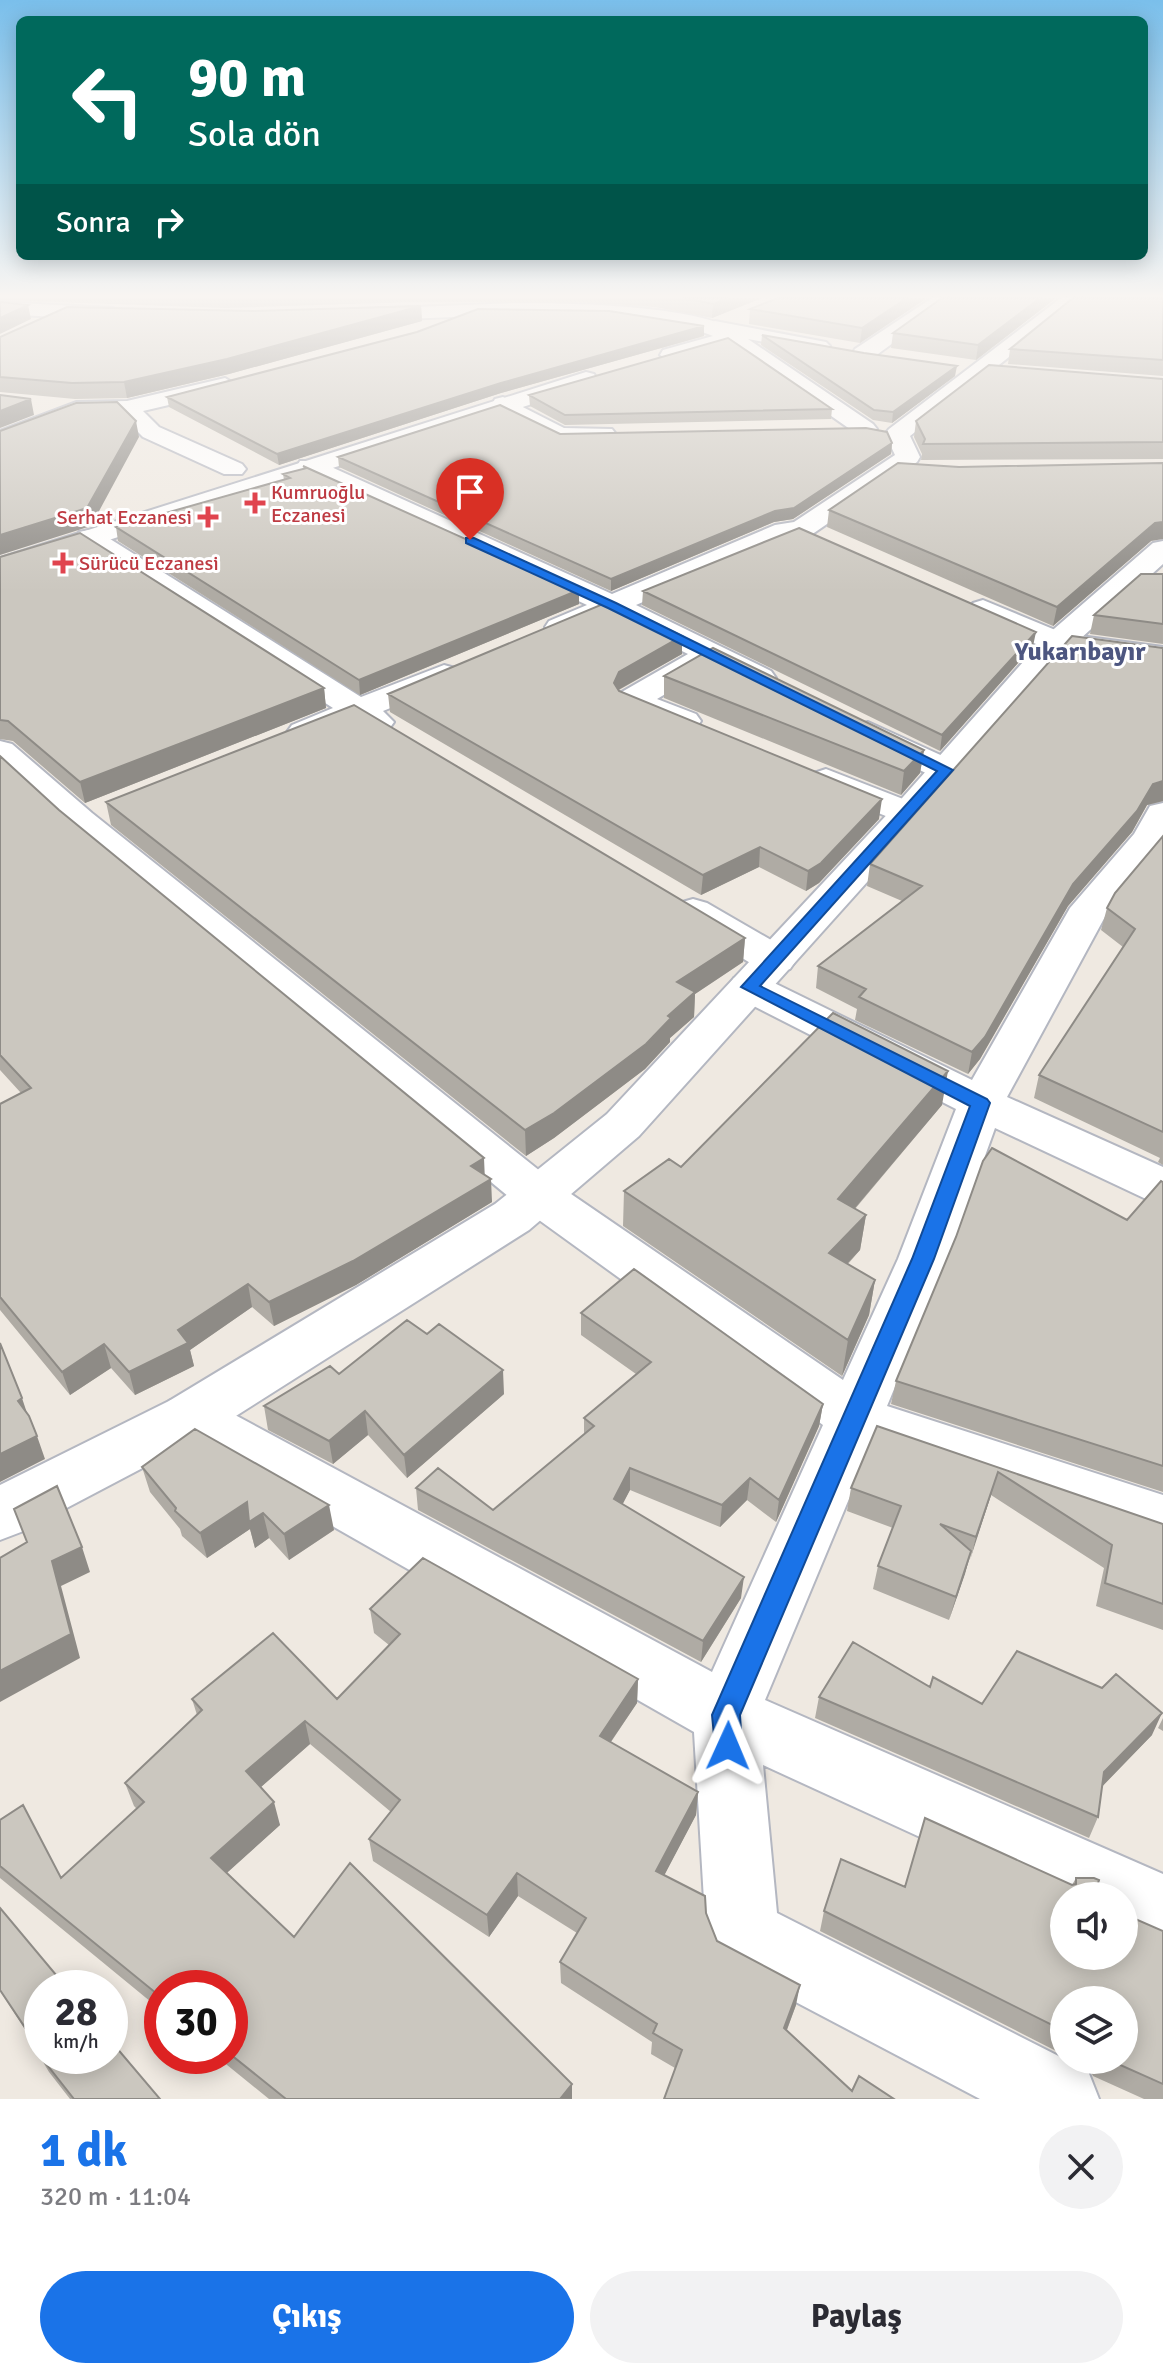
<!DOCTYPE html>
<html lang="tr">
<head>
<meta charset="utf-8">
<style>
  :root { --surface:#fff; --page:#f2f2f3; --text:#2b2b33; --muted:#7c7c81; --accent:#1a73e8 }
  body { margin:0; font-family:Signika,sans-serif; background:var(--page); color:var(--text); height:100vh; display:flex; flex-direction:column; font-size:30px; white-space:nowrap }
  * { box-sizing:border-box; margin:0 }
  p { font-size:26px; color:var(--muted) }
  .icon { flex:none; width:44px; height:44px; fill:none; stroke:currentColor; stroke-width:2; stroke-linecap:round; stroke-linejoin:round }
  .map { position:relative; height:2099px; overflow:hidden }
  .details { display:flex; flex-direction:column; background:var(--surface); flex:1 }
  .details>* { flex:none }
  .banner { position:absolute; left:16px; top:16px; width:1132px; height:244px; border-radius:12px; box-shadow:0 4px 20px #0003; background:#00695c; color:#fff; overflow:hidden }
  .controls { position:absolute; left:1050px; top:1882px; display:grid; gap:16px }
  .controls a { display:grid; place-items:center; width:88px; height:88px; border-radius:50%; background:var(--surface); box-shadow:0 4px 20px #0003; font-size:40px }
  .speed { position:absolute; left:24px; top:1970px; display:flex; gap:16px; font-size:40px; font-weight:700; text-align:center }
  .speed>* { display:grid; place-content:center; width:104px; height:104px; border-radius:50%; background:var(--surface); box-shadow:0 4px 20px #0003; line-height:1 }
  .speed small { font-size:20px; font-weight:400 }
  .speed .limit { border:12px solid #d22; background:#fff; color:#111 }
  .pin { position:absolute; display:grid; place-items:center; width:68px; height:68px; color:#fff; margin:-82px -34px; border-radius:50% 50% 50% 0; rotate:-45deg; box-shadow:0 0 8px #0007 }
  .pin .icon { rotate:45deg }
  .me { position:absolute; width:88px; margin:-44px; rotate:1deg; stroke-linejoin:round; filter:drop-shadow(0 0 6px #0008) }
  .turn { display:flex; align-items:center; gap:28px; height:168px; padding:0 40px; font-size:36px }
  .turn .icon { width:104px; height:104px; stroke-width:2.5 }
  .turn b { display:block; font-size:56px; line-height:68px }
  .then { display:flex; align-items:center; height:76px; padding:0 40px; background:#0003; gap:16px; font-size:30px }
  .round { display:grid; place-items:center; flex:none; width:84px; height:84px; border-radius:42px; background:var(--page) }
  .head { display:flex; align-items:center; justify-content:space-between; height:136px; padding:0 40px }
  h1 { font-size:48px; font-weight:800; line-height:60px; color:var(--accent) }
  .primary-button { display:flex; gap:16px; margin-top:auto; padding:16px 40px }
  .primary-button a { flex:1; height:92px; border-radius:48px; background:var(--accent); color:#fff; font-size:32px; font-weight:800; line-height:92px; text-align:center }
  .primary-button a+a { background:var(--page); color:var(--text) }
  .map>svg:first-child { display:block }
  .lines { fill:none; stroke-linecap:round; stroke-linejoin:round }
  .minor-casing { stroke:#b4b7c1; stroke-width:4 }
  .tertiary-casing { stroke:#b4b7c1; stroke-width:4 }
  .minor { fill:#fff; fill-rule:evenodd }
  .tertiary { fill:#fff; fill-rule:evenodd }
  .wall { fill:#afaba4 }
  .shaded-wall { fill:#8e8b86 }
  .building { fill:#cbc7bf; stroke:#8e8b86; stroke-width:2 }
  .route { fill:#1a73e8; stroke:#114b97; stroke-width:2 }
  .health-dot { fill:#e0444e; stroke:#fff; stroke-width:3 }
  .labels { text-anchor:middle; stroke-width:6; stroke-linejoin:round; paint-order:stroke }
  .far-health-label { font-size:20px; fill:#be3a42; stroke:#fff; text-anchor:start }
  .far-district-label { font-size:26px; font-weight:bold; fill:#4d5680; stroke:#fff }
</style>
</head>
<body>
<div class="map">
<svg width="1163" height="2099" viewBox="0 0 1163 2099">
  <rect width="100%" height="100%" fill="#efe9e1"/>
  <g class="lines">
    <g class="minor-casing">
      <path id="minor" d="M932,298H955L871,359H855L852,354L855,349Z
        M1061,298H1083L910,436L920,457L917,462L811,535L791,538L636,605L771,671L776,678L771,685L760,688L749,685L712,666L657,699L696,714L701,721L696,728L684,731L672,728L620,707L616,700L620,693L688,654L611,616C592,624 570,639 549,633L545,627L549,621L587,605L300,471L297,466L300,461H318L612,594L775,525L794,522L895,455L885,434L889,429Z
        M715,321L826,342L830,346L819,352L748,339L873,424L877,429L873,434H857L724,341L722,334L708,331L705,327Z
        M225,378L236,385L233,390L143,411L159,427L242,464L246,469L242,474H224L143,437L121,415L79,416L0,447V431L76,402L127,401Z
        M503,397L564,428L612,429L616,434L612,439L604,441L552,440L495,409L492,404L495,399Z
        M89,530L99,532L361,697L444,665L455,668L460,675L455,682L383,711L394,722L389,729L377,732L356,723C335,731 314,745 292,739L287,732L292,725L333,708L79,544L75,538L79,532Z
        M983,600L1065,634L1163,647V665L1047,649L973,615L968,609L973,603Z
        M868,722L958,763L963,770L958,777L946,780L934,777L856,739L851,732L856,725Z
        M0,741L12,744L92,813L555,1183L843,1380L898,1259L956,1109L734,996L728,987L734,978L749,974L764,978L972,1080L1070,908L1134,834L1150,806L1163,803V846L1107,913L1007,1097L1163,1167V1204L1146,1199L995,1128L948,1259L887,1406L1163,1495V1547L871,1446L765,1700L1163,1874V1947L1124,1930V1896H1064V1903L763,1765L777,1913L1088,2071L1099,2099H980L716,1960L706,1934L694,1732L169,1433L161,1417L169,1401L189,1394L209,1401L712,1672L823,1425L521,1207L66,829L0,769Z
        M826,769L921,806L926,814L921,822L908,825L814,787L808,780L814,773Z
        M693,899L707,903L790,951L796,960L790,969L775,972L760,969L679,919L673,911L679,903Z"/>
    </g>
    <g class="tertiary-casing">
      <path id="tertiary" d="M0,302L113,308L123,314L113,320L0,314Z
        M515,303C558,303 716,304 741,337L738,341L671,361L660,355L663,350L713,336C694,328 673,326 653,323C556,309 459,317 362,321L352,315L362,309Z
        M586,372L594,374L597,379L594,384L0,575V558Z
        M1163,541V564L1069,649L921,822L639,1136L529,1230L209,1433L21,1532L0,1540V1485L169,1401L495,1204L607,1114L895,806L1047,635L1153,543Z"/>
    </g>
    <use href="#minor" class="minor"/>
    <use href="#tertiary" class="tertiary"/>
  </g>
  <path class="wall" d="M0,298H762L712,318L655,307L581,302H413L225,308L0,300Z
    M927,298L860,343L749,324L750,309Z
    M942,298H1056L976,360L891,348L893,333Z
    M1163,298V376L1008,364L1010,349Z
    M421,306L422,321L229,374L127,398L75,399L0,392V337L252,311Z
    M762,335L955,376L892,423L873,420L761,345Z
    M704,336L501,393L279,465L169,407L167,397Z
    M1163,379V459L921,460L922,454L914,437L916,421Z
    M529,395L832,409L831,419L565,425L530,406Z
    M560,434L892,443L891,454L793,519L774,522L611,591L339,467L338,457Z
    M303,466L579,604L360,695L118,541L116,527L284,480L283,474L304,469Z
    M959,467L1151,541L1053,626L827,527L829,510Z
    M0,557L324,688L326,708L85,803L13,741L0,739Z
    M1163,574V644L1090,634L1094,615Z
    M643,591L1033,646L940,751L642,605Z
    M682,636V654L619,690L879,819L819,883L806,891L759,867L701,895L390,712L388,694Z
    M1163,648V801L1147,805L1132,832L1068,906L980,1059L968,1074L855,1020L857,1009L816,988L818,966L902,901L867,886L870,864Z
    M664,676L924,750L920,773L901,795L664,698Z
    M0,756L59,810L485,1175L492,1202L356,1285L274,1326L252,1307L190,1350L194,1366L135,1395L111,1368L70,1395L0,1310V1104L21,1093L0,1070Z
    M106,802L745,938L743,962L695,994L694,1017L670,1038V1042L645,1069L554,1138L526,1156L111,825Z
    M1163,836V1165L1158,1162L1160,1158L1034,1098L1039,1075L1123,947L1101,930L1107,908Z
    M942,1105L855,1209L866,1215L860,1250L848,1264L875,1280L869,1315L842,1376L623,1226L624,1191L681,1167Z
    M1163,1182V1492L891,1404L896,1381L1127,1220Z
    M581,1313L823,1404L819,1426L776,1522L747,1500L720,1527L630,1490L622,1504L741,1598L701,1662L418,1510L416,1488L493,1510L584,1434V1418L636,1374L581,1335Z
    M339,1374L504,1394L407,1478L368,1435L333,1464L268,1430L264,1406Z
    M877,1426L1163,1524V1630L1096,1606L1104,1568L991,1495L949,1620L873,1589L878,1566L893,1528L847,1511L851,1488Z
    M142,1467L334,1530L289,1560L269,1538L255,1548L250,1529L207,1558L182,1536L180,1529L150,1492Z
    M370,1609L638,1679L637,1703L611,1742L698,1792L696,1815L664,1875L706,1913L717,1941L796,2005L787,2030L852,2091L894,2099L675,2068L651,2054L652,2042L561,1983L560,1962L577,1933L518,1896L489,1937L373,1861L369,1839L391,1812L310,1744L261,1787L280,1825L226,1873L294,1937L572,2099H269L216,2056H230V1988H162V2011L0,1878V1820L61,1878L137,1809L134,1806L125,1783L197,1715L192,1699H337L389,1645L374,1633Z
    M930,1687L982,1704L1152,1735L1102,1786L1098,1817L1089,1838L815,1718L819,1697Z
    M1163,1718V1731L1158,1728Z
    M1076,1878H1094L1064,1896L1163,1931V2099H1144L1093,2076L1089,2068L1073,2060H1124L1064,2000V2055L820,1931L824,1911L905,1887L1072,1885Z
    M0,1908L160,2099H70L49,2072L37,2052L39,2051L0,1991Z"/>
  <path class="shaded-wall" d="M728,298H762L712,318L713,304Z
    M907,298H927L860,343L862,328Z
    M1040,298H1056L976,360L978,345Z
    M28,305L31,319L0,334V318Z
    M421,306L422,321L229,374L127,398L124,382Z
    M704,326V336L501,393L279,465L277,454L501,383Z
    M957,366L955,376L892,423L893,412Z
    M31,399L34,415L0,428V411Z
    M136,421L139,437L91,526L0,555V535Z
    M892,443L891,454L793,519L774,522L611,591V579Z
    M1163,522V539L1151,541L1053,626L1057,607L1155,523Z
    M579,590V604L360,695L359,680Z
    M1036,632L1033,646L940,751L942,735Z
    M682,636V654L618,690L614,683L619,672Z
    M324,688L326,708L85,803L80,782Z
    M924,750L920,773L901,795L904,771Z
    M1163,781V801L1147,805L1132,832L1068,906L980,1059L968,1074L972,1052L1073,884L1153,784Z
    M882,799L879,819L819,883L806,891L808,871Z
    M760,847L759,867L701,895L703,875Z
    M745,938L743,962L695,994L694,1017L670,1038V1042L645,1069L554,1138L526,1156L525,1130L677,982Z
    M948,1071L942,1105L833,1234L838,1199Z
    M484,1158L485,1181L471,1166Z
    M491,1179L492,1202L356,1285L274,1326L269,1302Z
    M866,1215L860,1250L824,1288L829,1253Z
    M875,1280L869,1315L842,1376L848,1340Z
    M248,1284L252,1307L190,1350L194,1366L135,1395L129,1372L178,1330Z
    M104,1344L111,1368L70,1395L62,1372Z
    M503,1370L504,1394L407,1478L404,1455Z
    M22,1398L30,1422L18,1401Z
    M823,1404L819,1426L776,1522L779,1500Z
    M365,1411L368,1435L333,1464L329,1441Z
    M37,1436L45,1459L0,1482V1454Z
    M630,1468V1490L614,1521V1499Z
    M998,1472L991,1495L970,1560L976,1537Z
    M750,1478L747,1500L720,1527L722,1505Z
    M247,1502L263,1513L269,1538L255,1548L250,1529L207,1558L200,1533Z
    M329,1505L334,1530L289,1560L284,1534Z
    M82,1547L90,1572L61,1586L80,1658L0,1702V1671L52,1561Z
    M971,1551L965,1574L949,1620L956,1597Z
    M744,1577L741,1598L701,1662L703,1641Z
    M638,1679L637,1703L599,1759L600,1736Z
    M1162,1713L1152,1735L1095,1794L1104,1772Z
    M305,1721L310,1744L253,1794L246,1771Z
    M698,1792L696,1815L655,1893L656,1871Z
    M274,1802L280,1825L218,1881L211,1858Z
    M517,1873L518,1896L489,1937L487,1915Z
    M800,1985L796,2005L780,2048L784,2028Z
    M572,2084V2099H560Z"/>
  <path class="building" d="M683,298H728L713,304Z
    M778,298H907L862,328L750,309Z
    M942,298H1040L978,345L893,333Z
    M1073,298H1163V360L1010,349Z
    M0,302L28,305L0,318Z
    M421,306L227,359L124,382L72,383L0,377V337L67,307L252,311Z
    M478,309L609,311L704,326L501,383L277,454L167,397L417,332Z
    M762,335L864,353L957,366L893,412L874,410Z
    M728,338L832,409L565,415L529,395Z
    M989,365L1163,379V442L923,444L925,439L916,421Z
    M0,395L31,399L0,411Z
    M117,402L136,421L87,508L0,535V431L76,403Z
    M500,405L560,434L866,428L887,432L892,443L794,508L775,511L611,579L338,457Z
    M898,463L959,467L1163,463V522L1155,523L1057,607L829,510Z
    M303,466L579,590L359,680L116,527L290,478L283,474L307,468Z
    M799,528L1036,632L942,735L643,591Z
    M80,533L324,688L80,782L8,721L0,720V557Z
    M1141,574H1163V624L1094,615Z
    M610,601L682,636L619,672L614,683L619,691L882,799L821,863L808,871L760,847L703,875L388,694Z
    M1072,636L1163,648V781L1153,784L1137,811L1073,884L985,1037L972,1052L859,997L866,989L818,966L922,886L870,864Z
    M713,648L924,750L904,771L664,676Z
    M354,705L745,938L677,982L695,992L668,1016L671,1018L646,1044L554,1113L525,1130L106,802Z
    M0,756L59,810L484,1158L471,1166L491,1179L353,1261L269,1302L248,1284L178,1330L188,1343L129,1372L104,1344L62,1372L0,1297V1104L31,1088L0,1055Z
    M1163,836V1132L1039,1075L1135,929L1107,908L1115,893Z
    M833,1013L948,1071L838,1199L866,1215L829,1253L875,1280L848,1340L624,1191L669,1159L681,1167Z
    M992,1148L1127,1220L1161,1181L1163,1182V1466L896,1381L956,1237L983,1161Z
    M634,1269L823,1404L779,1500L750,1478L722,1505L630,1468L614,1499L744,1577L703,1641L416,1488L438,1468L493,1510L594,1426L584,1418L651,1362L581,1313Z
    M407,1320L427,1334L439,1324L503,1370L404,1455L365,1411L329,1441L264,1406L330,1366L339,1374Z
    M0,1343L22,1398L18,1401L29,1416L37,1436L0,1454Z
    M877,1426L1163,1524V1604L1105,1583L1112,1545L998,1472L976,1537L940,1524L971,1551L956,1597L878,1566L901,1506L851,1488Z
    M195,1429L329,1505L284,1534L263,1513L249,1522L247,1502L200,1533L175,1511L176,1508L142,1467Z
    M57,1486L82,1547L52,1561L71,1634L0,1671V1558L27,1542L14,1509Z
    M423,1558L638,1679L600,1736L698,1792L656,1871L705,1896L706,1913L717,1941L800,1985L784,2028L852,2091L859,2076L894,2099H664L682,2050L653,2033L657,2024L560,1962L586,1918L517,1873L487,1915L369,1839L400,1800L305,1721L246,1771L274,1802L211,1858L294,1937L350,1863L572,2084L560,2099H286L230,2054V1988H162V1998L0,1866V1820L23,1805L61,1878L144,1802L125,1783L202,1710L192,1699L273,1633L337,1699L400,1634L370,1609Z
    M853,1642L930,1687L933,1677L982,1704L1017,1651L1102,1688L1116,1674L1162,1713L1104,1772L1098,1817L819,1697Z
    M925,1818L1072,1885L1076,1884V1878H1094L1099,1880L1094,1896H1064V1956H1124V1914L1163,1931V2084L1109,2060H1124V2000H1064V2031L824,1911L841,1859L905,1887Z
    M0,1908L67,1988H42V2056H110V2040L160,2099H74L37,2052L40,2050L0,1990Z"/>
  <linearGradient id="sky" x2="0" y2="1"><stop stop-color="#7abfeb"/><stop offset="0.5" stop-color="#f8f5f2"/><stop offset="1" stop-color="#f8f5f2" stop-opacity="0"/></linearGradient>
  <rect width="1163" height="592" fill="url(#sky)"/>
  <path class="route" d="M466,538H474L616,603L953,770L760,986L987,1099L990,1103L934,1259L740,1715L742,1746L738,1756L728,1760L719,1756L715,1746L712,1715L912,1259L970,1106L741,987L937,771L608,608L466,543Z"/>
  <g class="health-dot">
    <path d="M251 491h8v8h8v8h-8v8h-8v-8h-8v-8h8z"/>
    <path d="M204 505h8v8h8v8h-8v8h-8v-8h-8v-8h8z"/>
    <path d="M59 551h8v8h8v8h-8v8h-8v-8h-8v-8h8z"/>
  </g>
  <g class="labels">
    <g class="far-health-label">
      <text x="271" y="499">Kumruoğlu<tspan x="271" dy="23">Eczanesi</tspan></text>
      <text x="192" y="524" text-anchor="end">Serhat Eczanesi</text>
      <text x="79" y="570">Sürücü Eczanesi</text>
    </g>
    <g class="far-district-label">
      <text x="1080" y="660">Yukarıbayır</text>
    </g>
  </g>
</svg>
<div class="controls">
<a><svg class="icon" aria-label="sound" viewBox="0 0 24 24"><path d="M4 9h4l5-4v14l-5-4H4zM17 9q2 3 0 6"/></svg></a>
<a><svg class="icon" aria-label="layers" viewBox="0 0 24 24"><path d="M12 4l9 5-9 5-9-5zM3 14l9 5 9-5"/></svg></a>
</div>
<div class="speed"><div>28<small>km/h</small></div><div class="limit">30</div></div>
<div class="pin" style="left:470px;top:540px;background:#d93025"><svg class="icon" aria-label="arrive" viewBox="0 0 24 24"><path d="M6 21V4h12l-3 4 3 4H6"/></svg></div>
<svg class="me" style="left:728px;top:1746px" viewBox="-20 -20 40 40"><path d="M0-17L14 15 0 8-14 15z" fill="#1a73e8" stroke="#fff" stroke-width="4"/></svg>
<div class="banner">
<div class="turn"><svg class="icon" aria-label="left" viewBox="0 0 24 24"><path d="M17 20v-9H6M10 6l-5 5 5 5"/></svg><div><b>90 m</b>Sola dön</div></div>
<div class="then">Sonra<svg class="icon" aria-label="right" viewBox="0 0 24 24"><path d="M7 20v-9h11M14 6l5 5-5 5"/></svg></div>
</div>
</div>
<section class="details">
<div class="head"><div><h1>1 dk</h1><p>320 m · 11:04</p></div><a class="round"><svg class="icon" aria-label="close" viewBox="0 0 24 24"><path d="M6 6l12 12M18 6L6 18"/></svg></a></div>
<div class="primary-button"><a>Çıkış</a><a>Paylaş</a></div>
</section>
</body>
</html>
